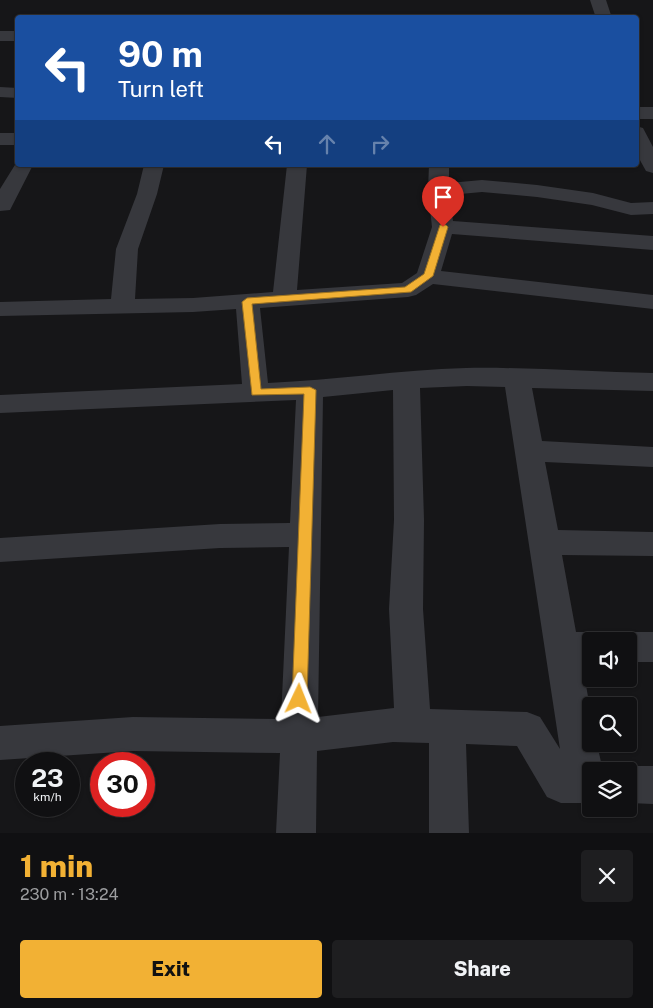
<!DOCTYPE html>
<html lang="en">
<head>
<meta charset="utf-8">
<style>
  :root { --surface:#101012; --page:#1e1e20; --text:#f1f3f6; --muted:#9c9d9f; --line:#303032; --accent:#f2b134 }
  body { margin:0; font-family:"Public Sans",sans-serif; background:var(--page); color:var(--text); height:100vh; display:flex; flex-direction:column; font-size:19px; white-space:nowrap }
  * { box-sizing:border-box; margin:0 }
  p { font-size:16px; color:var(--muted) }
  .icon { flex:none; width:28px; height:28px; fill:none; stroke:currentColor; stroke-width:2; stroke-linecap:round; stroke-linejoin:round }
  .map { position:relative; height:833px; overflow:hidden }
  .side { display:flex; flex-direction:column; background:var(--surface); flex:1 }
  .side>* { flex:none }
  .guide { position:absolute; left:15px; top:15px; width:624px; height:152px; border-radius:5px; box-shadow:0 1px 4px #0004,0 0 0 1px var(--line); background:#1a4fa0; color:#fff; overflow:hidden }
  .buttons { position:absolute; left:582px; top:632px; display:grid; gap:10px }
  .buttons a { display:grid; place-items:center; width:55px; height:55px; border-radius:5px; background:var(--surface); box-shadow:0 1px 4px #0004,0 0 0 1px var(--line); font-size:25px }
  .speed { position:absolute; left:15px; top:752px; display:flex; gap:10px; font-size:25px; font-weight:700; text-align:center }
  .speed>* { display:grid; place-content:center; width:65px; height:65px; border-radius:50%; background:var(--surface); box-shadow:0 1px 4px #0004,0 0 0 1px var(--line); line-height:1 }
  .speed small { font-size:12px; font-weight:400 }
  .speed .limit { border:8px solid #d22; background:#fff; color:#111 }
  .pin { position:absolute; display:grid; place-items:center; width:42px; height:42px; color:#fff; margin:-51px -21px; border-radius:50% 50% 50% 0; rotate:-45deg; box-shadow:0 0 5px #0007 }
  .pin .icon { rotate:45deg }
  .me { position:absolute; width:55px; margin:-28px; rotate:2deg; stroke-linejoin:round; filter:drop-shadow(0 0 4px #0008) }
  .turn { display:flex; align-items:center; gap:18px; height:105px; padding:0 20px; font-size:22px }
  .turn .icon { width:65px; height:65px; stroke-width:2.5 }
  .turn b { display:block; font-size:35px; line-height:42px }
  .lanes { display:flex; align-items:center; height:48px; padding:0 20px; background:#0003; justify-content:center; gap:25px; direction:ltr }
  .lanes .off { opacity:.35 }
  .round { display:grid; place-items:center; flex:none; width:52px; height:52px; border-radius:5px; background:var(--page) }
  .head { display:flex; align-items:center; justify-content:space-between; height:85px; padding:0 20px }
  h1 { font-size:30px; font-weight:800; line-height:38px; color:var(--accent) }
  .button { display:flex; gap:10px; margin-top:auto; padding:10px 20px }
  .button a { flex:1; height:58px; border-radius:5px; background:var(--accent); color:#111; font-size:20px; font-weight:800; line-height:58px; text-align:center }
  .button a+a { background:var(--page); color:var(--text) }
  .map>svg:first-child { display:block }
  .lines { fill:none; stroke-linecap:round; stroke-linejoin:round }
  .minor { fill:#37383d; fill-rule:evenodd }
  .route { fill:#f2b134; stroke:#9d7322 }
</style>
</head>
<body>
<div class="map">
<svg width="653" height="833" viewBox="0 0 653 833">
  <rect width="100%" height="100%" fill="#161618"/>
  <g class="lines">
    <path class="minor" d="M590,0H606L612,18H596Z
      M0,31H18V41H0Z
      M0,87L18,88V98L0,97Z
      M636,107H653V119H636Z
      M636,126L643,128L653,147V173L646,171L636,153Z
      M0,133H18V145H0Z
      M18,160V165H33L10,210L0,211V189Z
      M144,165H164L157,194L138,249L135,299L193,298L273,292L287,165H307L297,290L402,283L417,273L432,227L428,190L429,165H449V183L482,180L537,185L593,193L631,203L653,202V214L631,215L592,205L537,197L482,192L449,195L453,221L653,236V250L452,234L441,271L653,295V309L433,284L416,295L408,297L260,308L268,383C334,380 400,370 466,368C528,367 591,372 653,373V391L532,388L542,441L653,447V467L545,462L558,530L653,532V556L562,555L576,632H591L603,637L605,641H591V662H582L591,714V744H597L603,771H591V803H561L547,797L517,746L466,744L469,833H429V743L393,742L317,751L316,833H276L280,753L133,751L0,760V726L133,717L281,719L289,547L220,548L0,562V538L220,524L290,523L296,400L0,413V395L242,384L236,309L193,312L0,316V302L111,299L116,249L137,194ZM467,386L505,387L560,749L540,717L527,712L430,709L423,609L424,520L420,388ZM393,390L394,520L389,609L394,708L318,717L323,397Z
      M629,632H653V662H629V641H615L617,637Z
      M629,766H653V804L629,803V771H617Z"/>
  </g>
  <path class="route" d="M440,225H446L448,227L433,276L411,292L252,304L261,389L310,387L316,390L307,699L305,704L299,706L294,704L292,699L304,394L252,395L242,302L247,298L405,287L424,274Z"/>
</svg>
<div class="buttons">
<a><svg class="icon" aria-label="sound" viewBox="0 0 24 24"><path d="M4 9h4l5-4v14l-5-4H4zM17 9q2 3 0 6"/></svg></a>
<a><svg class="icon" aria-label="search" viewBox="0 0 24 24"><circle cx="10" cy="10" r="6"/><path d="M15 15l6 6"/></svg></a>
<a><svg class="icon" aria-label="layers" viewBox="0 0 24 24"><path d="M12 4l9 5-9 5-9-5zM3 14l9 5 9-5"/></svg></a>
</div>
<div class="speed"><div>23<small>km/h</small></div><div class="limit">30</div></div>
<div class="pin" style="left:443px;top:227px;background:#d93025"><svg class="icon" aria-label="arrive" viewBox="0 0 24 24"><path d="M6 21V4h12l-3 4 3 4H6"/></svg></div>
<svg class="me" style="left:299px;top:699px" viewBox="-20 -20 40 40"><path d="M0-17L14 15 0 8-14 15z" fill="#f2b134" stroke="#fff" stroke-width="4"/></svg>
<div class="guide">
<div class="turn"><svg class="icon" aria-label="left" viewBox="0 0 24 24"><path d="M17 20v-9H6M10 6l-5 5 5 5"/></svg><div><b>90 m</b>Turn left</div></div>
<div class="lanes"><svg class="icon" aria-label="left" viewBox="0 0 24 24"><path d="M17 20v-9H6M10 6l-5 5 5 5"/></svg><svg class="icon off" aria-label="ahead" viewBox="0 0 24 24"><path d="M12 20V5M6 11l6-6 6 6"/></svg><svg class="icon off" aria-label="right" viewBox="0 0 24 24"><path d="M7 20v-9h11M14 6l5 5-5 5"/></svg></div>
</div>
</div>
<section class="side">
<div class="head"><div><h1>1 min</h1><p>230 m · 13:24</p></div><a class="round"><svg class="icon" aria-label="close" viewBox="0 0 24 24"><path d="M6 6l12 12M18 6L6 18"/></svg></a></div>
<div class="button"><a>Exit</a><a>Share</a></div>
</section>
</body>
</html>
